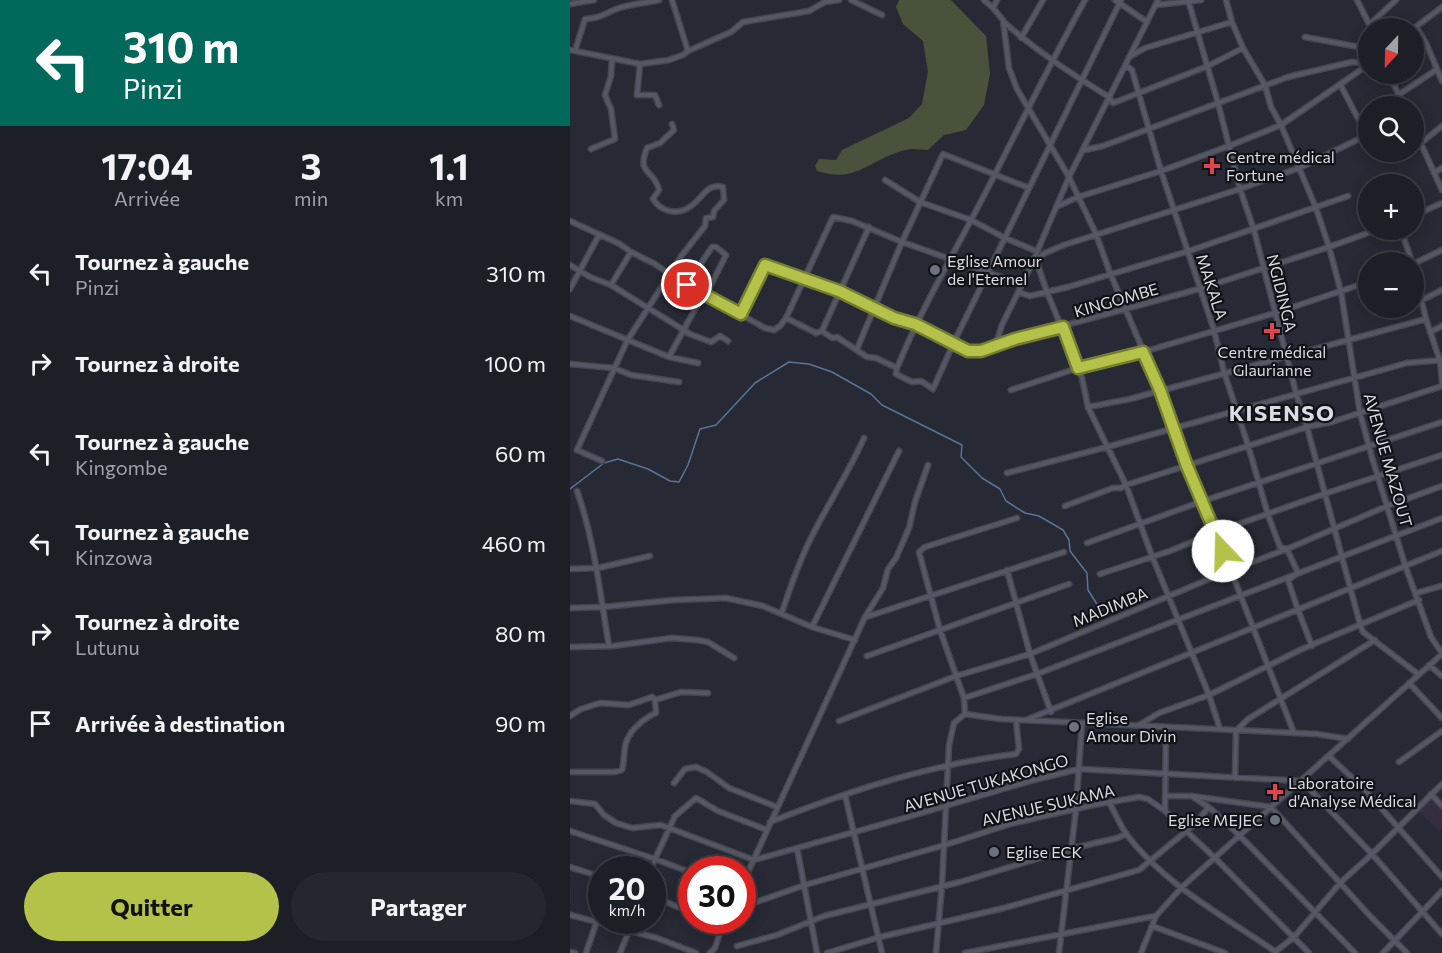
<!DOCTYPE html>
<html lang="fr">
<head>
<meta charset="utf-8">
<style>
  :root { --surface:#1d1f27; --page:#25272f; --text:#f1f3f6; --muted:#a0a2a7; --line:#3b3d44; --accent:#b4c24a }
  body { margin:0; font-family:Commissioner,sans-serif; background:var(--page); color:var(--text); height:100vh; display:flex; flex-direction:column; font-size:22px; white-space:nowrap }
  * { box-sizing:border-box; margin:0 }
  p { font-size:20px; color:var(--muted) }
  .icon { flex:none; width:33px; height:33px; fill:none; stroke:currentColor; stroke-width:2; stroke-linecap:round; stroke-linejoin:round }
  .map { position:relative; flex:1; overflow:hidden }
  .drawer { display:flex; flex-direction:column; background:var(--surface); width:570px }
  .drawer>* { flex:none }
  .hud { background:#00695c; color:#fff; overflow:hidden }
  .needle { width:39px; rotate:202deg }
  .controls { position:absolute; left:788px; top:18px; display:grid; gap:12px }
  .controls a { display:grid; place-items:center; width:66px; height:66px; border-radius:50%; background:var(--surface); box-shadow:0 3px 15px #0003,0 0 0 2px var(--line); font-size:30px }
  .speed { position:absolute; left:18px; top:856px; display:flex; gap:12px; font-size:30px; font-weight:700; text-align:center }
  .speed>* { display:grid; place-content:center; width:78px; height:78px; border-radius:50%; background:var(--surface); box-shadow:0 3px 15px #0003,0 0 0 2px var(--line); line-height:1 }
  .speed small { font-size:15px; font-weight:400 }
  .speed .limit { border:9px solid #d22; background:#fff; color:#111 }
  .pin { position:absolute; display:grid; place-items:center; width:51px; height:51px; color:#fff; margin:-26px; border:3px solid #fff; border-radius:50%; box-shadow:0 2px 6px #0007 }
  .me { position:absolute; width:66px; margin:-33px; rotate:339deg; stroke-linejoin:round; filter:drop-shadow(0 0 4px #0008) }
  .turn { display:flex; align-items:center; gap:21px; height:126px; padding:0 24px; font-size:27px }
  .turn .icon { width:78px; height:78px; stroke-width:2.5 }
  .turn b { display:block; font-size:42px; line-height:51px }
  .eta { display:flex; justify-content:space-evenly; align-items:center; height:102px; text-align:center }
  .eta b { font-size:36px; font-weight:700; line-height:42px }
  .action { display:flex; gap:12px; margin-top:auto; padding:12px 24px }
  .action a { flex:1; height:69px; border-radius:36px; background:var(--accent); color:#111; font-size:24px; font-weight:700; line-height:69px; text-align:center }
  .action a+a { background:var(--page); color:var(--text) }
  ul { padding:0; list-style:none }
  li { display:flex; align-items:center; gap:18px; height:90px; padding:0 24px }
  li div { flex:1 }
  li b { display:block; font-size:22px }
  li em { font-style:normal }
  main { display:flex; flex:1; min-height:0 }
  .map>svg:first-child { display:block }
  .education { fill:#342e3f }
  .green { fill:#49533b }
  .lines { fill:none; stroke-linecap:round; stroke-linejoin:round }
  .stream { stroke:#587497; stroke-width:1.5 }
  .minor-casing { stroke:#454750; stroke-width:7 }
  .minor { stroke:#555864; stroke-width:4 }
  .route-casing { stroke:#757e30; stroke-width:15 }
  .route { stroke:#b4c24a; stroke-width:10 }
  .health-dot { fill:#e0444e; stroke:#111217; stroke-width:2 }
  .worship-dot { fill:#6b7280; stroke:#111217; stroke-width:2 }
  .labels { text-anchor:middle; stroke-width:4.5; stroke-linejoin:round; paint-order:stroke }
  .poi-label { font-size:16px; fill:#dadce3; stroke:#111217; text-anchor:start }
  .street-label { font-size:16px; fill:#dadce3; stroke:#111217 }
  .district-label { font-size:22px; font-weight:bold; letter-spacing:1.5px; fill:#dadce3; stroke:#111217 }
</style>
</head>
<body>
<main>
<section class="drawer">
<div class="hud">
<div class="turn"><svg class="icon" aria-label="left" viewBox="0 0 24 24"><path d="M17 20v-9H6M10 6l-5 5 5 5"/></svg><div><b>310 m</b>Pinzi</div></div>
</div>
<div class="eta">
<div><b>17:04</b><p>Arrivée</p></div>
<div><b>3</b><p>min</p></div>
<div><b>1.1</b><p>km</p></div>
</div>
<ul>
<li><svg class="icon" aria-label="left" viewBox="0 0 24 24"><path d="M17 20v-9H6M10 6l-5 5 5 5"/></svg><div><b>Tournez à gauche</b><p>Pinzi</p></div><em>310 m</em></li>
<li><svg class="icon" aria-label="right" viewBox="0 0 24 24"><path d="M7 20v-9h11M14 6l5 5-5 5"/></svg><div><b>Tournez à droite</b></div><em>100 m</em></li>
<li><svg class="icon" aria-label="left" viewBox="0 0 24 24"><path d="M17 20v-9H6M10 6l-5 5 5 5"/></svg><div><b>Tournez à gauche</b><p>Kingombe</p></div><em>60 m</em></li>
<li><svg class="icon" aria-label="left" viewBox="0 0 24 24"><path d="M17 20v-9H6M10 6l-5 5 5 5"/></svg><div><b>Tournez à gauche</b><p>Kinzowa</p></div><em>460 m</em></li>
<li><svg class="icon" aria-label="right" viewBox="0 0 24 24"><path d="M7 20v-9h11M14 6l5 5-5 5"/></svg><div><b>Tournez à droite</b><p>Lutunu</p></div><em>80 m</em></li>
<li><svg class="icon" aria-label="arrive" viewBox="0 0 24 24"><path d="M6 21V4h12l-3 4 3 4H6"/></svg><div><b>Arrivée à destination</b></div><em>90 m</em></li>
</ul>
<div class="action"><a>Quitter</a><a>Partager</a></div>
</section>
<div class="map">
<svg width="872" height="953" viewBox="0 0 872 953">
  <rect width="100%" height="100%" fill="#272934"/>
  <path class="education" d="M861,796L872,808V828L869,831L847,810Z"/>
  <path class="green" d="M329,0H381L416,36L420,74L414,105L396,130L374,135L358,150C351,150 342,148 335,150C299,159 288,184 247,171L245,166L249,159L266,160L272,150L339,118L352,104L358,72L353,41L333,24L326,7Z"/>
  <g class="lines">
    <path class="stream" d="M0,489L34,463L48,459L78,469L100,481L109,482L118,465L130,429L146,425L185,383L219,362L239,364L262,372L301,394L312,405L392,445L391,457L412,478L430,489L436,501L455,513L469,516L493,530L499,540L500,551L517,573L518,590L535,617"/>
    <g class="minor-casing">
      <path id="minor" d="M102,0L118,51
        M281,0L312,15
        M414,0L423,8L433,20L439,68L447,89L499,177L526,234L540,273L590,390L617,466L646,532L724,733
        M545,0L577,22
        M656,0L662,22L673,48L695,85L701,107L711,125L746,208L759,247L771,292L790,413L803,461L836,568L861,637L872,653
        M787,0L801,28
        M619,3L648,103L670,189L684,230L726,393L737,427L790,624L793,632L848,674
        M0,4L24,0
        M586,5L631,0
        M423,8L427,0
        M434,22C466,51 502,74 539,97L543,103L638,66L673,48
        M800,24L826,0
        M846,27L856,43L872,81
        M843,29L872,7
        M735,37L789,47L798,51
        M451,38L473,0
        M0,50L70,64L99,60L113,55L118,51L161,32L173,22L239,11L255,2L269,0
        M5,51L15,19C32,18 35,13 49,8C61,4 76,3 89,0
        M559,57L575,48L662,22
        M70,64L67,95H85L89,105
        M554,68L558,67L562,70L591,171L644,330L654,372L678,445L698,515L710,547L717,549L728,573L718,580L728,610L742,646
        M819,74L834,106
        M828,95L866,70
        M843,126L872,190
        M851,143L872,126
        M21,149L45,139L41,109L35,95L41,76L42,60
        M514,150L533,146L718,77L782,62L798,63
        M864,173L872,168
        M315,180L350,202L401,220L435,238L466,251
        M486,207L508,197L591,171L659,146L711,125L798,65
        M843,216L872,203
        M0,221L50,244L61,252L85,264L99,274L195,328L204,330L210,326L216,318L246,333L252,331L262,338L267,337L297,357L306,358L327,368L326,374L342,382L351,381L363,389L384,342L551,0
        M831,230L842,262
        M466,260L477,292L512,378L518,407L556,485L582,556L639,695L650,729
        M463,262L475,253L494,245L670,189L729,168L789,139L794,130L770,84
        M843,264L872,250
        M0,265L20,277L41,285L120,334L141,342L150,336L158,341
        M843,265L856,319L870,361L872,382
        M41,285L61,252
        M0,289L29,235
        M448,292L460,296L498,287L619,251L778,196
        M852,300L872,290
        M171,314L195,265L269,291L324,318L345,324L398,351H411L445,339L629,289L759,247L806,230
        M0,316L99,357L128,363
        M216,318L263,217L282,221L332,242L451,284
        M252,331L299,227
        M860,332L872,326
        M425,346L432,325L461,266L499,177L588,0
        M287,349L332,242L373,154L459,188
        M99,357L131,298L136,295L156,255L146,247H142L117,284
        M0,364L44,368L61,375L109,382
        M327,368C354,302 392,240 424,176C454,117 483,58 515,0
        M441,390L508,368L573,352L705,313L798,282
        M518,407L560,399L856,319
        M32,461L7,450L57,341L112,255L135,226L136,218L143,217L144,211L154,200L153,187C136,183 133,198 121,206C108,216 91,212 83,199L89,190C84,168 66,176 77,148L90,143L104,130L102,124
        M437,473L537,447L837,363L872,360
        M7,491C25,542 30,594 39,646
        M495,506L543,488H551L556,485L737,427L762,422L872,386
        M517,543L633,501L872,422
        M0,569L28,568L80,556
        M437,570L460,654L481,712
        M530,574L600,551L646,532L754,494L872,455
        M846,593L872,586
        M0,608L33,607L104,600L156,598L193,606L242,627L285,640
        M212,612C220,588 228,565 239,542C256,507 278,474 294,438
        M296,617L494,552
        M242,627L329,451
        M0,647L43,646L102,638L127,640L138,642L164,658
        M297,656L499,584
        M859,665L872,676
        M839,683L872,718
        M394,698L467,674L872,518
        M395,714L431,719L747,734L778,739
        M395,714L394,698L370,630L349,552L355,547L447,518
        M0,716L11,709L30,703L59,705L82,697L85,700L111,692L138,693
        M456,720L872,551
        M269,721L386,676L460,654L661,570L717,549L817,506L872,486
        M569,725L589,713L639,695L732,649L849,600
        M759,756L795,790L872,877
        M829,762L872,731
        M0,772H45L52,770C55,760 53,748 57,740C61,729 76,717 86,713L85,700
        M665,778L666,731L678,719L805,640
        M104,783L115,769L126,767L137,772L159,788L207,807
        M861,794L872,806
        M275,795L312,953
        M596,796H621L701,807L801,917L837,953
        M622,796L641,809L670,836L785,953
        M0,801L25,804L34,815L46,823L62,828L91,825L184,860L331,819L464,780L509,769L732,781L802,854L872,934
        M539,802C545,813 550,825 557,835C595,885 655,917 706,952
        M595,810L596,727
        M200,822C279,791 361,764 446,754L449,749L446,720
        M0,831L85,859L122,873
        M227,848L247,953
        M0,867L32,877
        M80,870L105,816L126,798L148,811L197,830
        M172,885L295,617L313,588L318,569L326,558L339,528L345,502L358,465
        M82,896L122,913
        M172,907L235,885L375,845L440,824L523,805L569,797L578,799L595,811L645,858L739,953
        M0,915L87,938L126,953
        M143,921L153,925
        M582,926L655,953
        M167,946L207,935L254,916L390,882L500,849L547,838L556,834
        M0,952L5,953
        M705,952L724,937L771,882L802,854L872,784
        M16,953L32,906
        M50,953L63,921
        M140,953L145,948L154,921
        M257,953L310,937L434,908L569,870L625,824L638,808
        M366,953L372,885L379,745L384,723L395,714
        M395,953L585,916
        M489,953L506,809L512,723
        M571,953L586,916L612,887L872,654
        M813,953L872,891"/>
    </g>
    <use href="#minor" class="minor"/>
  </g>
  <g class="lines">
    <g class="route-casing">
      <path id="route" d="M117,285L171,314L195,265L269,291L324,318L345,324L398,351H411L445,339L493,327L508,368L573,352L590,390L617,466L653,551"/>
    </g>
    <use href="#route" class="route"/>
  </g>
  <g class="health-dot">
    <path d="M639 157h6v6h6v6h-6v6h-6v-6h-6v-6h6z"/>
    <path d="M699 322h6v6h6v6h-6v6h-6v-6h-6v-6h6z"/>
    <path d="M702 783h6v6h6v6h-6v6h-6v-6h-6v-6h6z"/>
  </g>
  <g class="worship-dot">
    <circle cx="365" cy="270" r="6"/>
    <circle cx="504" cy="727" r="6"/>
    <circle cx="705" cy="820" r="6"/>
    <circle cx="424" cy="852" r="6"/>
  </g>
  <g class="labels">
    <g class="poi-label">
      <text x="656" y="163">Centre médical<tspan x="656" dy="18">Fortune</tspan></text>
      <text x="377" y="267">Eglise Amour<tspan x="377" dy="18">de l'Eternel</tspan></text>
      <text x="702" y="358" text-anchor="middle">Centre médical<tspan x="702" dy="18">Glaurianne</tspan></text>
      <text x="516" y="724">Eglise<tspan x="516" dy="18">Amour Divin</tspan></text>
      <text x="718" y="789">Laboratoire<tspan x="718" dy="18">d'Analyse Médical</tspan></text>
      <text x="693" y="826" text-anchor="end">Eglise MEJEC</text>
      <text x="436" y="858">Eglise ECK</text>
    </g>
    <g class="street-label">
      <text transform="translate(642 287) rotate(72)" y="6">MAKALA</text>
      <text transform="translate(712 293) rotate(76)" y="6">NGIDINGA</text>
      <text transform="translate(546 300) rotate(-16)" y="6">KINGOMBE</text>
      <text transform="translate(818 460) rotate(74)" y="6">AVENUE MAZOUT</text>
      <text transform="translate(540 607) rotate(-22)" y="6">MADIMBA</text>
      <text transform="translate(416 783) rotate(-16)" y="6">AVENUE TUKAKONGO</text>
      <text transform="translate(478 805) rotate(-13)" y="6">AVENUE SUKAMA</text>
    </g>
    <g class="district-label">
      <text x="712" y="421">KISENSO</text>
    </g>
  </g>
</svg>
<div class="controls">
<a><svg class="needle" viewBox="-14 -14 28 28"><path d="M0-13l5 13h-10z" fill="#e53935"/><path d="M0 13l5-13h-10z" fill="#a0a2a7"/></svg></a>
<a><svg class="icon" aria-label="search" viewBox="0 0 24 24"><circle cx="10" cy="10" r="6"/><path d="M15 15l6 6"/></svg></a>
<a>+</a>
<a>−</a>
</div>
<div class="speed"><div>20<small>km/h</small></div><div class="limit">30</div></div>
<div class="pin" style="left:117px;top:285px;background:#d93025"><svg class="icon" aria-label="arrive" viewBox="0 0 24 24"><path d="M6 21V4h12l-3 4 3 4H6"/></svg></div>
<svg class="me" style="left:653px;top:551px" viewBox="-20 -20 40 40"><circle r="19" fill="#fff"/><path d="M0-13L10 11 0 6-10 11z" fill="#b4c24a"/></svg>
</div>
</main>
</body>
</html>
